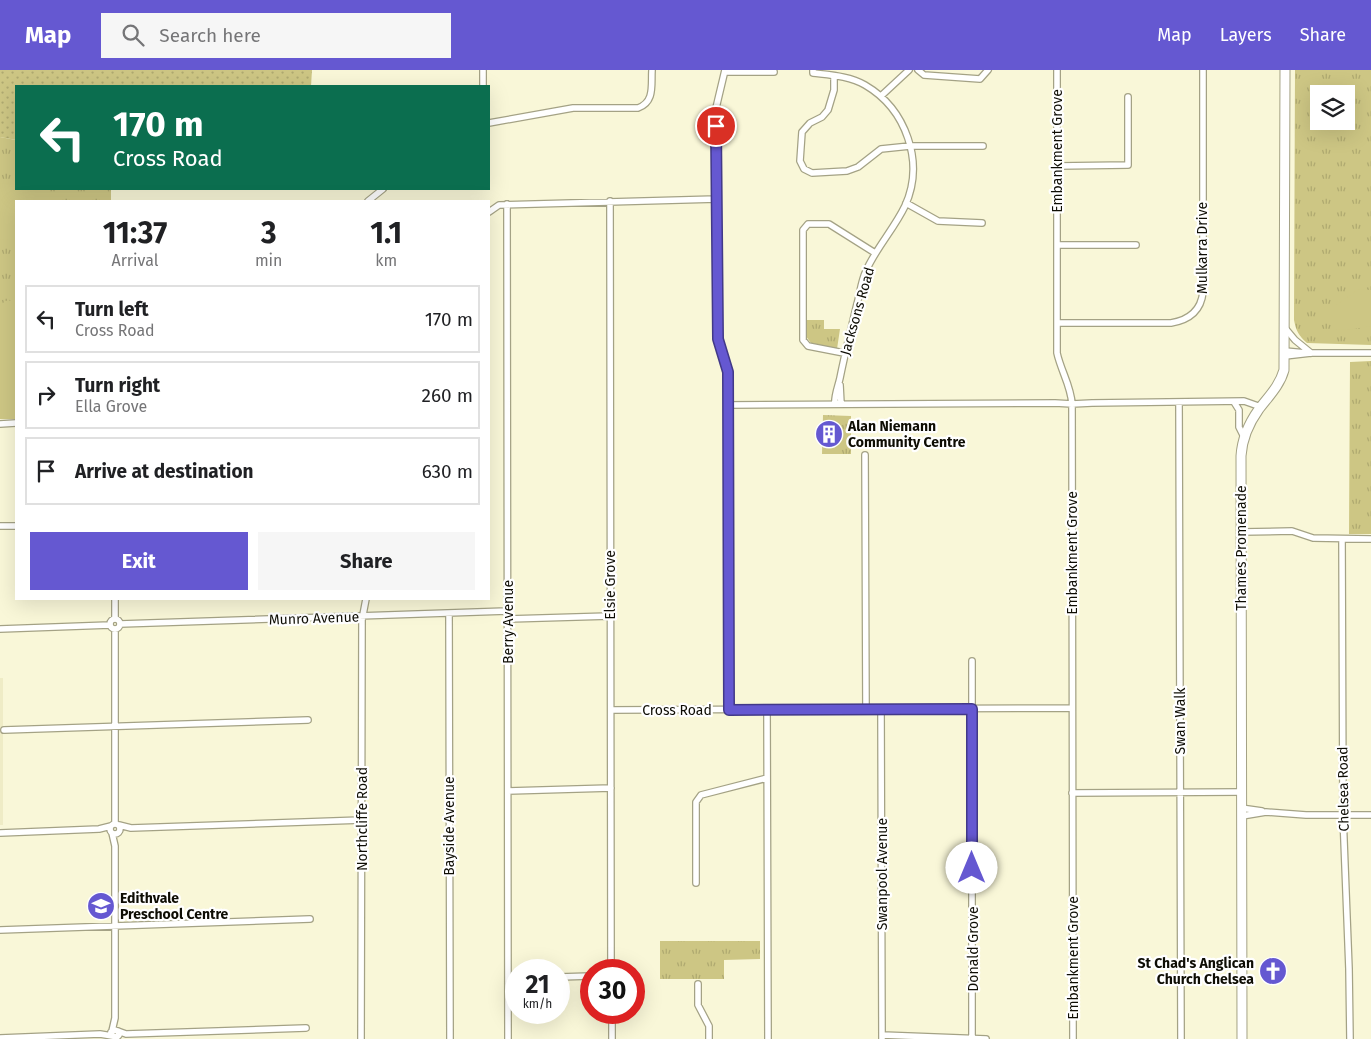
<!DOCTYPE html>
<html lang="en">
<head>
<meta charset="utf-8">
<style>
  :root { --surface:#fff; --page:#f6f6f6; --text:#202124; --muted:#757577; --line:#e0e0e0; --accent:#6558d1 }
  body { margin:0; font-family:"Fira Sans",sans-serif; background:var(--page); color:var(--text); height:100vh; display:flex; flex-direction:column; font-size:19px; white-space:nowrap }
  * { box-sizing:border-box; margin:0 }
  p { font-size:16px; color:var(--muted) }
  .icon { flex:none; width:28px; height:28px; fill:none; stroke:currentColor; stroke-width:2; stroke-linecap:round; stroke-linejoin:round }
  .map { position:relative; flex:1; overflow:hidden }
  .side { position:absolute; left:15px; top:130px; width:475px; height:400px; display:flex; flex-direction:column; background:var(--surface); border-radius:0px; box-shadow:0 5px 20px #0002 }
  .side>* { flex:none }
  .guide { position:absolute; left:15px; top:15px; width:475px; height:105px; border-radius:0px; box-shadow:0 5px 20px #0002; background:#0b6e4f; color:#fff; overflow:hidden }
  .buttons { position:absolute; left:1310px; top:15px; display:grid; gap:10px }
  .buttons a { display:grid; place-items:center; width:45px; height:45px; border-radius:0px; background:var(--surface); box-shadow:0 5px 20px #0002; font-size:25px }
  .speed { position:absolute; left:505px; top:889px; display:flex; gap:10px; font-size:25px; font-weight:700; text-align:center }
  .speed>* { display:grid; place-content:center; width:65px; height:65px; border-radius:50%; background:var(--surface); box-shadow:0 5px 20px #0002; line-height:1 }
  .speed small { font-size:12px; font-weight:400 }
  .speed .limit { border:8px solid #d22; background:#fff; color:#111 }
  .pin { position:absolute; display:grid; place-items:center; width:42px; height:42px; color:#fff; margin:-21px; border:2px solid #fff; border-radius:50%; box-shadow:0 1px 5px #0007 }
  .me { position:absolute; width:55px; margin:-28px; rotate:0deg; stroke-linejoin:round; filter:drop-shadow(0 0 4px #0008) }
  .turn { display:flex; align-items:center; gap:18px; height:105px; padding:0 15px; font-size:22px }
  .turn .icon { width:65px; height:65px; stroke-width:2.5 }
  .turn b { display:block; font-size:35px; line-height:42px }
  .eta { display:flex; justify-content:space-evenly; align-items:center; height:85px; text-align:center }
  .eta b { font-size:30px; font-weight:700; line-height:35px }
  .action { display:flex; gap:10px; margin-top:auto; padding:10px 15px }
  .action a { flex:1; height:58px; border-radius:0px; background:var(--accent); color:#fff; font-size:20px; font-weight:700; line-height:58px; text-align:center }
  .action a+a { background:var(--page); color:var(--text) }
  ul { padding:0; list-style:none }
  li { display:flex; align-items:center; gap:15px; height:68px; margin:0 10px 8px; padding:0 5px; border:2px solid var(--line); border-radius:0px }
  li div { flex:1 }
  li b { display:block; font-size:19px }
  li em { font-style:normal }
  header { display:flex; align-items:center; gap:30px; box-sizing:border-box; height:70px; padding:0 25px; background:var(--accent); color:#fff }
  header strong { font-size:24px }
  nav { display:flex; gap:28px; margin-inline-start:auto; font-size:18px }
  .search { width:350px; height:45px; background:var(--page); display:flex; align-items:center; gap:12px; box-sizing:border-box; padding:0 18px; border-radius:0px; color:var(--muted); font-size:19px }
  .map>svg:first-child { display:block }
  .built { fill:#efecc6 }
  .grass { fill:url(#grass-dots) }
  .park { fill:url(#park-tufts); fill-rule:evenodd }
  .garden { fill:#cdc684 }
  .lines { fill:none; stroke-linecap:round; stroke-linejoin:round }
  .street-casing { stroke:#a4a285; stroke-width:8 }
  .secondary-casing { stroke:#a4a285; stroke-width:11 }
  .street { stroke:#fff; stroke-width:5.5 }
  .secondary { stroke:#fff; stroke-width:9 }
  .route-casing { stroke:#423988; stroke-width:12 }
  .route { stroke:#6558d1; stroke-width:9 }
  .labels { text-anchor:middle; stroke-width:4.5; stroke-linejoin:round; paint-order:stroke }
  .street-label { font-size:14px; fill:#0e0d04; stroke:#fff }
  .poi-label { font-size:14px; font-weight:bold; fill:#0e0d04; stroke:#fff; text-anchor:start }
</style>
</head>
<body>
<header>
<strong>Map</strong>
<div class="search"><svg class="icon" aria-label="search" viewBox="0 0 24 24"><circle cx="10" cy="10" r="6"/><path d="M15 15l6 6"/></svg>Search here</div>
<nav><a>Map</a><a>Layers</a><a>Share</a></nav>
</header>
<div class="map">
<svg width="1371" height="969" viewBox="0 0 1371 969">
  <defs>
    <pattern id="grass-dots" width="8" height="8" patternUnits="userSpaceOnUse" patternTransform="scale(1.25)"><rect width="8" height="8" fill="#cdc684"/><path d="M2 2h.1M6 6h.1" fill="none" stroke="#afa970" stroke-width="1.8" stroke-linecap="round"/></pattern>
    <pattern id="park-tufts" width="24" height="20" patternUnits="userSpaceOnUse" patternTransform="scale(1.25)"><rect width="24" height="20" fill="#cdc684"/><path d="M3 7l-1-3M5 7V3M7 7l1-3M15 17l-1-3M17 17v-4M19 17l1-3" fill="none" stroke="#afa970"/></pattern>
  </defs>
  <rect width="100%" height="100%" fill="#f9f7d8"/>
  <path class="built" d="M0,608H3V755H0Z"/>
  <path class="grass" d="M0,0H312L311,16H16V70L0,67Z"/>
  <path class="park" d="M1295,0H1371V275L1307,273C1299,266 1296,261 1294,250ZM1319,24H1346V51H1319Z
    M0,67L16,70V119H111V131H16V349H0Z
    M806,250H824V259H840L837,279L811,273L805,265Z
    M1371,291V464H1349L1350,292Z
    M823,345L851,346V384H822Z
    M660,871H760V889L724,890V909H660Z"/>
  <path class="garden" d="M0,113L16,115V119H50L49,131H16V170L0,169Z
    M1359,219L1371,220V256L1348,260L1336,259V235Z
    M16,230V337H0V236L5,231Z"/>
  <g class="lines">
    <g class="street-casing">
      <path id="street" d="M483,0V16
        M725,0L716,38L718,269L728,302L729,640
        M813,0V3C830,5 850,6 865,15C906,39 925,92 905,136C894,159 876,178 866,201C861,211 860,224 857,234C851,259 845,283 840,308C838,317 834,326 835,334
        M918,0L924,5L980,9L988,0
        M1057,0V283C1061,301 1071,316 1072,334L1073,969
        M725,2H774
        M834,6V20L828,40L822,47L810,53L802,62L800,91L804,99L812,103L847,101L858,97L881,79L910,76H983
        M881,26L909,0
        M489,53L573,38H638C655,32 651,15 652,0
        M1057,96L1128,95V27
        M368,131L383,119
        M610,131L611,900
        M906,133L938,151L982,153
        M507,134L508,969
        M489,142L499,135L717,129
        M1057,175H1136
        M1057,253H1171C1189,250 1201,241 1203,222V0
        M1285,258L1295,270L1311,283
        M1285,281L1306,283
        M844,283L808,276L803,270V160L808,154H829L875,183
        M1285,286L1311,283H1371
        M840,315L841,334
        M1234,332L1239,340V357L1244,367
        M1179,333L1181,969
        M728,335L1055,333L1072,334L1092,333L1244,331L1261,337
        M0,354L16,353
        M865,385L866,639
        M0,456H16
        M1241,462L1292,461L1313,468L1371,469
        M1342,469L1343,745L1349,899L1350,969
        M449,544L450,969
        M110 554a5 5 0 1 1 10 0a5 5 0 1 1-10 0Z
        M115,549V529
        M508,549L610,546
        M120,554L507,541
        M0,559L110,555
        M115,560V753
        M972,591V968
        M611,640L1072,638
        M767,640L768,969
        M881,640L882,969
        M4,660L308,650
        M508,721L611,718
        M1072,723L1241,722
        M1241,738L1262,741
        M1242,746L1266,742L1306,745H1371
        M110 759a5 5 0 1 1 10 0a5 5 0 1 1-10 0Z
        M119,755L131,758L362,750
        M0,763L99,759L111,756
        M696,813V732L701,725L767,708
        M0,860L310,849
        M559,907L591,906
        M508,909H516
        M698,914V935L709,956V969
        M612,942V969
        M112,961L115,948V776L112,763
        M118,961L119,965L117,967L112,966L111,962L115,960L126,964L306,958
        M882,965L986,969
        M0,968L100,964L112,966
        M361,969L362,550L366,529"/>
    </g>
    <g class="secondary-casing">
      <path id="secondary" d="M1242,969L1241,386C1242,369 1249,353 1259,339C1269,326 1280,315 1284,300L1285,0"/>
    </g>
    <use href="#street" class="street"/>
    <use href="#secondary" class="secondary"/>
  </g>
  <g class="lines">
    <g class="route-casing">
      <path id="route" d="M716,56L718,269L728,302L729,640L972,639V798"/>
    </g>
    <use href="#route" class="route"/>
  </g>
  <defs>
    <g id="building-disc" transform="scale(1.4375)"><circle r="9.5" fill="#6558d1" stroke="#fff"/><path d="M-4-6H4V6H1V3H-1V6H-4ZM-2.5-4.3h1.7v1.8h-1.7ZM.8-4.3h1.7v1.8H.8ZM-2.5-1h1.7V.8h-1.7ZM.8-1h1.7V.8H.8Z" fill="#fff"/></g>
    <g id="school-disc" transform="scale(1.4375)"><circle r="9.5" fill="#6558d1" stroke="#fff"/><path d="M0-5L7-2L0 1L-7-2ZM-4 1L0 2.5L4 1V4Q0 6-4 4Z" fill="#fff"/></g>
    <g id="church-disc" transform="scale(1.4375)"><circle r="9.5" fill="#6558d1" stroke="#fff"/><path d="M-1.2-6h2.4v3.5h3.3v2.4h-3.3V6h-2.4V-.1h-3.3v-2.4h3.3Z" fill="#fff"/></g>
  </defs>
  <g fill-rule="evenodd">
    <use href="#building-disc" x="829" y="364"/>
    <use href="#school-disc" x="101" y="836"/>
    <use href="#church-disc" x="1273" y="901"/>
  </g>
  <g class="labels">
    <g class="street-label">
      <text transform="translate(1057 81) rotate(-90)" y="5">Embankment Grove</text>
      <text transform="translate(1202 178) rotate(-90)" y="5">Mulkarra Drive</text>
      <text transform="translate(857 241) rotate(-74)" y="5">Jacksons Road</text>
      <text transform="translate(1241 478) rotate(-90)" y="5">Thames Promenade</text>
      <text transform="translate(1072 483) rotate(-90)" y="5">Embankment Grove</text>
      <text transform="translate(610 515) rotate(-90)" y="5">Elsie Grove</text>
      <text transform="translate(314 548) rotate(-2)" y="5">Munro Avenue</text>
      <text transform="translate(508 552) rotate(-90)" y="5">Berry Avenue</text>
      <text x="677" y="645">Cross Road</text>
      <text transform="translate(1180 651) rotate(-90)" y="5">Swan Walk</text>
      <text transform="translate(1343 719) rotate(-91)" y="5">Chelsea Road</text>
      <text transform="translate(362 749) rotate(-90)" y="5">Northcliffe Road</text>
      <text transform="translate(449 756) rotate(-90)" y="5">Bayside Avenue</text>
      <text transform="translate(882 804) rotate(-90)" y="5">Swanpool Avenue</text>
      <text transform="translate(973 879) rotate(-90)" y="5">Donald Grove</text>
      <text transform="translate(1073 888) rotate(-90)" y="5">Embankment Grove</text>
    </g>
    <g class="poi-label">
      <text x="848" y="361">Alan Niemann<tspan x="848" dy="16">Community Centre</tspan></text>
      <text x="120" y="833">Edithvale<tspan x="120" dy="16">Preschool Centre</tspan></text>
      <text x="1254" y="898" text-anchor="end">St Chad's Anglican<tspan x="1254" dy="16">Church Chelsea</tspan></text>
    </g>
  </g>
</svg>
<div class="buttons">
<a><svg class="icon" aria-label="layers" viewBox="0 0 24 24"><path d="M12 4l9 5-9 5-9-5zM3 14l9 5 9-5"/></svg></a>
</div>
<div class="speed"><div>21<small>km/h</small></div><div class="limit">30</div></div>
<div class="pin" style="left:716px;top:56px;background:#d93025"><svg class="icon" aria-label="arrive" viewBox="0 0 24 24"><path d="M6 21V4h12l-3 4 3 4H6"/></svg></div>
<svg class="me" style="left:972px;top:798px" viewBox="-20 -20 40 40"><circle r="19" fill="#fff"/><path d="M0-13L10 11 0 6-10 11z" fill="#6558d1"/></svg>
<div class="guide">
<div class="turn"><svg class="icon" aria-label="left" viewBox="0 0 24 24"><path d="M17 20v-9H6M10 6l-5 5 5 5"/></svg><div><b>170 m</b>Cross Road</div></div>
</div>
<section class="side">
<div class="eta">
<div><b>11:37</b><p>Arrival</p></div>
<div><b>3</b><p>min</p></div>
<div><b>1.1</b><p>km</p></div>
</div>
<ul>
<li><svg class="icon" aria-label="left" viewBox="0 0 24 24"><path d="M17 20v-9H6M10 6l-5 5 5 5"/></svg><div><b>Turn left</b><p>Cross Road</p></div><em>170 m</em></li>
<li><svg class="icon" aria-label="right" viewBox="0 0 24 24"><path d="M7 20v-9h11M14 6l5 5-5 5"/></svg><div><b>Turn right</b><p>Ella Grove</p></div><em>260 m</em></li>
<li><svg class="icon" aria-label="arrive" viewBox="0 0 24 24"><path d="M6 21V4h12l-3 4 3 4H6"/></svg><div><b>Arrive at destination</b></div><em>630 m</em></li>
</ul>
<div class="action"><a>Exit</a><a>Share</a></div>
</section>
</div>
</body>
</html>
